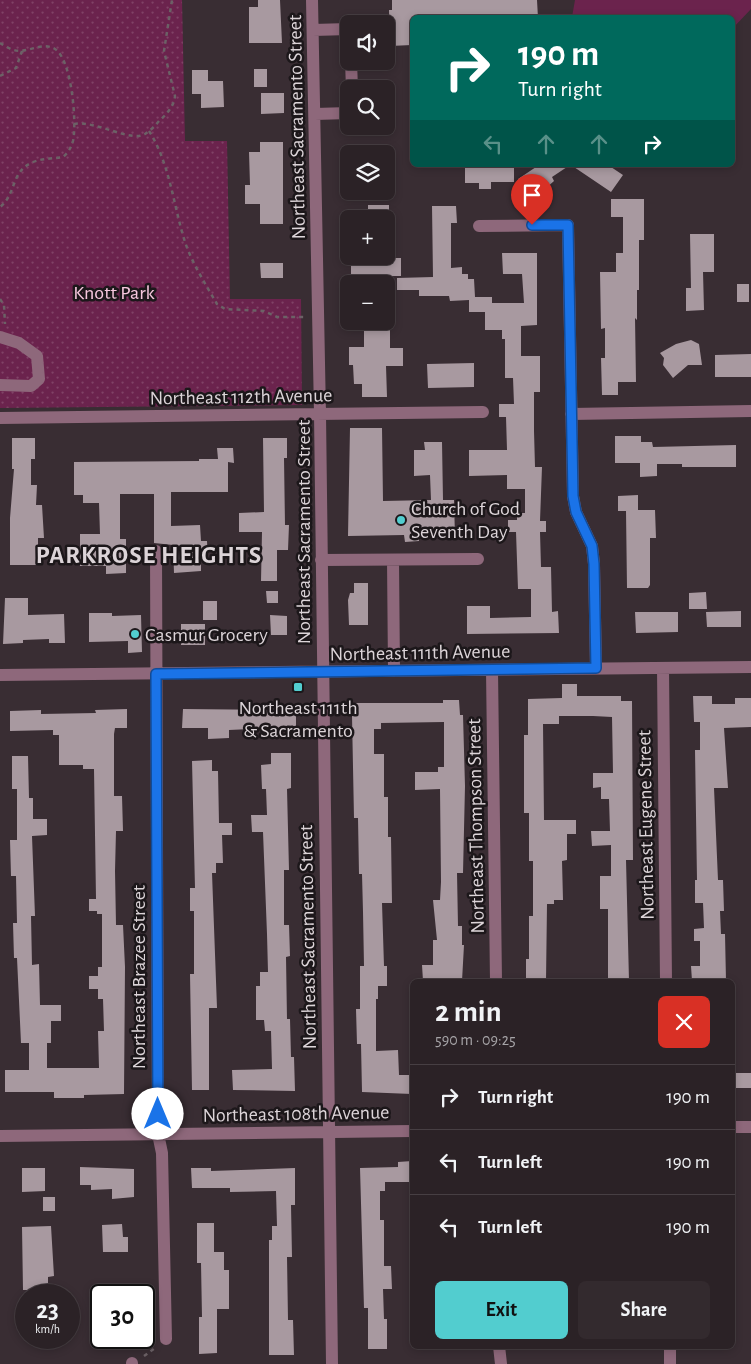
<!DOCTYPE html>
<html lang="en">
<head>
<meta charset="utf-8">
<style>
  :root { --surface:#2b2226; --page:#332a2e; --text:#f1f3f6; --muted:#a6a4a7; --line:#473f43; --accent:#52cdcf }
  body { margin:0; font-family:"Alegreya Sans",sans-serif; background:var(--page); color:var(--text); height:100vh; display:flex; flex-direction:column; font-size:19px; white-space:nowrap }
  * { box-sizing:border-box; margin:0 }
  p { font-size:16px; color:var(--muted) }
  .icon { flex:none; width:28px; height:28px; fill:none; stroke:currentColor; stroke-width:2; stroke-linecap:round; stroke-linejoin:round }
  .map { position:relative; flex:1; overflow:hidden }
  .sheet { position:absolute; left:410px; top:979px; width:325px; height:370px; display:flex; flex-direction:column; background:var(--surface); border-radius:8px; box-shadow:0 2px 8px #0003,0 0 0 1px var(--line) }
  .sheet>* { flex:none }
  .hud { position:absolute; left:410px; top:15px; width:325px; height:152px; border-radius:8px; box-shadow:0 2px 8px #0003,0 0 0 1px var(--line); background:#00695c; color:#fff; overflow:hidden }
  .tools { position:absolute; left:340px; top:15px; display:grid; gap:10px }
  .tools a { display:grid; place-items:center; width:55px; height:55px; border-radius:8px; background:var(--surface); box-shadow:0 2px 8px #0003,0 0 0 1px var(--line); font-size:25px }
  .speed { position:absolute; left:15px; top:1284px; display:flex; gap:10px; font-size:25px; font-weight:700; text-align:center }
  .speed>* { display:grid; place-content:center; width:65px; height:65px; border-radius:50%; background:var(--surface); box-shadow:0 2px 8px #0003,0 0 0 1px var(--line); line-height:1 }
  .speed small { font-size:12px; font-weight:400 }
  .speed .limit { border:2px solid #111; border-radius:8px; background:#fff; color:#111 }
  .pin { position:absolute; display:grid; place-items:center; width:42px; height:42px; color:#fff; margin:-51px -21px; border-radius:50% 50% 50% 0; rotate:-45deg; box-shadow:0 0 5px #0007 }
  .pin .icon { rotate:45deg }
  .me { position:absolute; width:55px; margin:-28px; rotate:0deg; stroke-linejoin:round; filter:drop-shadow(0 0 4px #0008) }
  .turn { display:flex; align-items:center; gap:18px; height:105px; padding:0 25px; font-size:22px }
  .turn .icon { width:65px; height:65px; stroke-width:2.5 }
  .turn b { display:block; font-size:35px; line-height:42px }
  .lanes { display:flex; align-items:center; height:48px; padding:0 25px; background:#0003; justify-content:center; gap:25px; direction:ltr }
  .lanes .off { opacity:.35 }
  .round { display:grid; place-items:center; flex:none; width:52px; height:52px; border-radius:8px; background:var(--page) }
  .headline { display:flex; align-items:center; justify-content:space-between; height:85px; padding:0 25px }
  h1 { font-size:30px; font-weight:700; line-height:38px }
  .primary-button { display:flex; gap:10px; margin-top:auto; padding:10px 25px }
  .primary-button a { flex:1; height:58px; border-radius:8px; background:var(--accent); color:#111; font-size:20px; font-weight:700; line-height:58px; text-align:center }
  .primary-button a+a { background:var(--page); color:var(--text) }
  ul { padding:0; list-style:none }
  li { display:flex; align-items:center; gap:15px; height:65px; padding:0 25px; border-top:1px solid var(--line) }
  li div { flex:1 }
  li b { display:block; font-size:19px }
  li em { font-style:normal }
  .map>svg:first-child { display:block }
  .grass { fill:#6b234d }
  .park { fill:url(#park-dots) }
  .building { fill:#a899a0 }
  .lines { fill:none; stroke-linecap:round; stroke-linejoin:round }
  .path { stroke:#6c6166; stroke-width:2.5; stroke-dasharray:4 4; stroke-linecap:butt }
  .minor { stroke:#8e687b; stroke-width:12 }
  .route-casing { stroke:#114b97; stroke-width:12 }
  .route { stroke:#1a73e8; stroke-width:9 }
  .poi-dot { fill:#52cdcf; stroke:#1c171a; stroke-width:2 }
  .labels { text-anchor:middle; stroke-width:5; stroke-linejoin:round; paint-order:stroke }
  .street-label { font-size:20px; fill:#dcd4d8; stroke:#1c171a }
  .park-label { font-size:20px; fill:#f7c7de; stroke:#1c171a }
  .poi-label { font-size:20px; fill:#dcd4d8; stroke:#1c171a; text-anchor:start }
  .district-label { font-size:25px; font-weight:bold; letter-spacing:1px; fill:#dcd4d8; stroke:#1c171a }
</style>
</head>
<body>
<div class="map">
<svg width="751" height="1364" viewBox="0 0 751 1364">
  <defs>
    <pattern id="park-dots" width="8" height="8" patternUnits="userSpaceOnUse" patternTransform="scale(1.25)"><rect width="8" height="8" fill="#6b234d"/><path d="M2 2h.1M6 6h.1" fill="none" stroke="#804266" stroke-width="1.8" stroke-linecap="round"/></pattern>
  </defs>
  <rect width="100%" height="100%" fill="#392d33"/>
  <path class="grass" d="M575,0H751V9L733,28L732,18L572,17Z"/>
  <path class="park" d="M0,0H182L185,141H227L230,299H301L302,405L0,408Z"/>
  <path class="building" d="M258,0H280L282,43H249V7H258Z
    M392,0H537L538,18H412V45L390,46L389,10H392Z
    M254,69H267V87H254Z
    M192,70H208V81H223L224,107L201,108V94H192Z
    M261,93H284V113L261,114Z
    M260,142H283V224H260V204H245V185H250L249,152H260Z
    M465,165H514V182H491V189H479V183H465Z
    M539,165H570L552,177L554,181L544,190L540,185L527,193L518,179Z
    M571,165H608L623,175L611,192Z
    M611,199H644V240H639V290H637V320L635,318L636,382H618V395H602L601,358H605V328L601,329L600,272H616V253H623V217H611Z
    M368,205H389V219H368Z
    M432,206H456L457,223H451V268L462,267V274H468V279H474L475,297H492V303H524L522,274H503L502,253H537V325L521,326V356H540V392H534V431L535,467H542L540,521H546V532H540L541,567H551L552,612L558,611L559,633L467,634V606H490V618L531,617V589H518L516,532H508V520H517V513H525V489H507V475L469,476V450H507L506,417H499V404H514L513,378H505V339H502V330H485V312H469V300L450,301L449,296H419V290H397V278L433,277Z
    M690,234H714V272H703L704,310L686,311V288H691Z
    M351,258H401V276H371V283H351Z
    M260,263H283V278H261Z
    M737,284H749V302H737Z
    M364,321H390V348H403V366H386L387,397H362V384H354L353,365H349V347H364Z
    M691,340L699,344L702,365H688L673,378L663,365L664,358L660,353L676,344Z
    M751,354V377H715V355Z
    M474,363V387L428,388L427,364Z
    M350,428H382L383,501L431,500L430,475L414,476V450H425L424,442H442L443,500H454L455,537L419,538V541L405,542L404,535L348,536Z
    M615,436H641V442H652L653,447L736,445V467H682V464H657V476L640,477V463H615Z
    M12,438H35V459H31V485H37L36,505H42L44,538H38V565H10V518L14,469H12Z
    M263,438H287V458H284L285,525H289L288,550H277V581H261L262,532H239V513L264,512Z
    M217,448H233L234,463L228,462V492H171V526L200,525L201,541H207L208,561H201V571L174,573L173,545L154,543V494H120V539H126V573L106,574V566H80V534H100L99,503H83V495H74V462L199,461V459H218Z
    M638,495V510H655L656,538H650V585L648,588H627L626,511H618V496Z
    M354,583H368V625H349L348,600L350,593H354Z
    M266,591H278V603H267Z
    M706,592L707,609H689V593Z
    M5,598H28V615L64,614L65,643H49V639L23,640V643L3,644Z
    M203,601H217V620H203Z
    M741,611V627H707L706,612Z
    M635,612H678V632L636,633Z
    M89,613H112V616L141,615L142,652L128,653V641L89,642Z
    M270,615L287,616V635H271Z
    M181,624H205V645H181Z
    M562,684H577V696H621V701H632L633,860H626L629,981H608V909H600V876H611V845L592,846L591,831H610L609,799H601V787L593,788V773H613L612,717L593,716H559V724H543L544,820H576V834H567V860L562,861L563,900H554V904H547L546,981H526V959H529V916H533V861H529V813H524V735H528V699L562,698Z
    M693,696H712V704H735V698H751V727L724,728L728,788H714L718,880H723L724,911H720L721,934H725L726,981H692L691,966H700V941H694V929L704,928L703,903H695V880H697L695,750H700V722H694Z
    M443,700H459L460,715H463L465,786L463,873H457L458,926H462V945H464L462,981H423L422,965H433V940H437L433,900H440L441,882L440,789L415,790V772H438V767H444V722L381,723V729H374V754H384V797H388V837H391L392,903H382L384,966H387V986H378V999H376V1051L398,1050L399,1075H412V1094L362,1092L361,1044H357L356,1009H360V966H364L363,912L362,874H359L358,818H354L352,716H355V703H443Z
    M272,706H296V727L229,730V738L208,739V728H182L183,709L272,710Z
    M127,709V728H115L114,734V796H122L123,831H116L115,871L116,925H123L125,967L124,1094L84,1095V1098H54V1092H5V1070H29V1043H21L17,958H14L13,923H17L16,876H11L10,840H17V789H12V756H28L29,798H33V819H47V835L32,836L35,916H31L32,965L39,964L40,1005H61V1021H51V1043H47V1068H99L98,1031H104L103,999H98V989H89V976H98V967H102V914H97V911H89V899H96L94,769H83V765H59V735H53V730L10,731V711L41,710V714L96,713L95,710Z
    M271,753H291V788L287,789L289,870H284V925H289L290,956L286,957L287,1019H290L291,1057H294L295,1091L233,1090L232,1070L272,1069L271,1031H265L264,1020H256V986H260V972H268L267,934L263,832H252L251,815H267L266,789H262L261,765L271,764Z
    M212,760V771H218L219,823H232V835H222L223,863H216V873H212L217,1008H209V1090H192L190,974H194V911H190V888H195L192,761Z
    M735,1073H751V1088H735Z
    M412,1161V1182H385V1191H380V1220H384V1266H391L392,1289H383L384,1319H387V1349H368V1308H364L360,1168L398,1167V1162Z
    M80,1167L134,1169V1197L112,1199V1189L91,1190V1185H80Z
    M22,1168H45V1191L22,1192Z
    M191,1168H211V1171L295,1168V1205H291L292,1257H287L288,1320H293L294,1355H269V1240H272V1226H277L276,1191L230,1192V1188H192Z
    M43,1197H55V1211H43Z
    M197,1223H214V1252H224V1270H229V1309H217V1353L199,1354V1317H202L201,1263H197Z
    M122,1224L123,1237H128V1252H103L102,1225Z
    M51,1226L54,1276L48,1277V1290H23L22,1227Z"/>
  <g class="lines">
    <path class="path" d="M0,43C4,45 9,49 14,50C27,54 42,41 55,49C72,60 77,123 73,141C71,148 68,153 63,157C52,159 41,158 31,163C11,172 16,195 0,207
      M0,76L16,68L22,51
      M74,124C96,120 131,143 145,134C150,131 155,126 159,121C167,114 174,106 175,96L164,51L172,0
      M149,131C170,164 173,204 185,242C192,263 206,285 217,304L225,309L264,311L277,317H305
      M0,299L4,305L5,324
      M144,1356L155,1348"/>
    <path class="minor" d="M312,0L320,414L332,1364
      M313,30L349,29
      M351,61L352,89
      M315,114L349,113
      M479,226L568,225L573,496L576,512L592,546L594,564L596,668
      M0,337L19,343L37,356L39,379L31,386L0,385
      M571,414L751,411
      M0,418L483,412
      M156,551L158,1134L162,1153L166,1339
      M321,560L478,559
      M393,560L394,671
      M663,668L666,981
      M492,670L496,981
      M0,675L751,667
      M732,1127H751
      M0,1136L412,1131
      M499,1346L501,1364
      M670,1346V1364
      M132,1363V1364"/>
  </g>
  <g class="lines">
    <g class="route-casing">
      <path id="route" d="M158,1114L156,674L596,668L594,564L592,546L576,512L573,496L568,225H532"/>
    </g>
    <use href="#route" class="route"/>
  </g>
  <g class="poi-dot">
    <circle cx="401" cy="520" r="5"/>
    <circle cx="135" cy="634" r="5"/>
    <rect x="293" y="682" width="10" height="10" rx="2.5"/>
  </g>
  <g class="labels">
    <g class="street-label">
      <text transform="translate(296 127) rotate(-91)" y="7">Northeast Sacramento Street</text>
      <text transform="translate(241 396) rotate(-1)" y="7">Northeast 112th Avenue</text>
      <text transform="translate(303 532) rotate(-90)" y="7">Northeast Sacramento Street</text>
      <text transform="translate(420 652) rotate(-1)" y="7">Northeast 111th Avenue</text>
      <text transform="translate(645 825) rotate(-91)" y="7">Northeast Eugene Street</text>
      <text transform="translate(475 826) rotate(-91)" y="7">Northeast Thompson Street</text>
      <text transform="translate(307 937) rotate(-91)" y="7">Northeast Sacramento Street</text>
      <text transform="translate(138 977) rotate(-90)" y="7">Northeast Brazee Street</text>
      <text transform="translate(296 1113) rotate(-1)" y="7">Northeast 108th Avenue</text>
    </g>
    <g class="park-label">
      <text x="114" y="299">Knott Park</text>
    </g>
    <g class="poi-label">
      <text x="411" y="515">Church of God<tspan x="411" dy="23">Seventh Day</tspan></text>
      <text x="145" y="641">Casmur Grocery</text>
      <text x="298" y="714" text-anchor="middle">Northeast 111th<tspan x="298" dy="23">&amp; Sacramento</tspan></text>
    </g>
    <g class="district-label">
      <text x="149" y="563">PARKROSE HEIGHTS</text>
    </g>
  </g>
</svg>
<div class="tools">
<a><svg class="icon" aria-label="sound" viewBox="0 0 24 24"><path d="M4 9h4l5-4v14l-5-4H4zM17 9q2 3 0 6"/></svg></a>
<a><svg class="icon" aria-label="search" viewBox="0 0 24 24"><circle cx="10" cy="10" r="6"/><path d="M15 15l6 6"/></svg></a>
<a><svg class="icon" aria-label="layers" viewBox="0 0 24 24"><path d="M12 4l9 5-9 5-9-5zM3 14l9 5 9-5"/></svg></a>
<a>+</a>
<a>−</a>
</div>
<div class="speed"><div>23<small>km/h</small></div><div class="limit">30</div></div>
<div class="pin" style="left:532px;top:225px;background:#d93025"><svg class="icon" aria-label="arrive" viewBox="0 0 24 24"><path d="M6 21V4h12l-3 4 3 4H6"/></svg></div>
<svg class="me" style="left:158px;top:1114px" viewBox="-20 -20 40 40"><circle r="19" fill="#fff"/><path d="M0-13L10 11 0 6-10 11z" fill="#1a73e8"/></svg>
<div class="hud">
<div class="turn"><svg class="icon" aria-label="right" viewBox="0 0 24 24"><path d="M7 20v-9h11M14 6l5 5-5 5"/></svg><div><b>190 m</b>Turn right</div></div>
<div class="lanes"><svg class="icon off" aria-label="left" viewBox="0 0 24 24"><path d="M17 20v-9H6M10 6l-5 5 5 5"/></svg><svg class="icon off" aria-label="ahead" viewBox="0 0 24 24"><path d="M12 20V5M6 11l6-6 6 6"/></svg><svg class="icon off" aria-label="ahead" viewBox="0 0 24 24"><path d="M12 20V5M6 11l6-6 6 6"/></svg><svg class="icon" aria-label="right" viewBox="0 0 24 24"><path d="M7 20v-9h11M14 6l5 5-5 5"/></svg></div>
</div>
<section class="sheet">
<div class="headline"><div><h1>2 min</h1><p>590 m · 09:25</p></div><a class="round" style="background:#d93025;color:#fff"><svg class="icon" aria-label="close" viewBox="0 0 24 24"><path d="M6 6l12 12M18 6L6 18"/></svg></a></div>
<ul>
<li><svg class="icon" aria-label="right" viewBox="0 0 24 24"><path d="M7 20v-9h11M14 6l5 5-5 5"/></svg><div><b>Turn right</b></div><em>190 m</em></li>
<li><svg class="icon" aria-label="left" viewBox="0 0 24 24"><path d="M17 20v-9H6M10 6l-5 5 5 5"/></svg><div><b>Turn left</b></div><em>190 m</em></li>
<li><svg class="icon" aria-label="left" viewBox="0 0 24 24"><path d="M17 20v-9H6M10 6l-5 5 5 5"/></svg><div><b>Turn left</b></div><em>190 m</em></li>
</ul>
<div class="primary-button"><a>Exit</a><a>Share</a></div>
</section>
</div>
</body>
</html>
